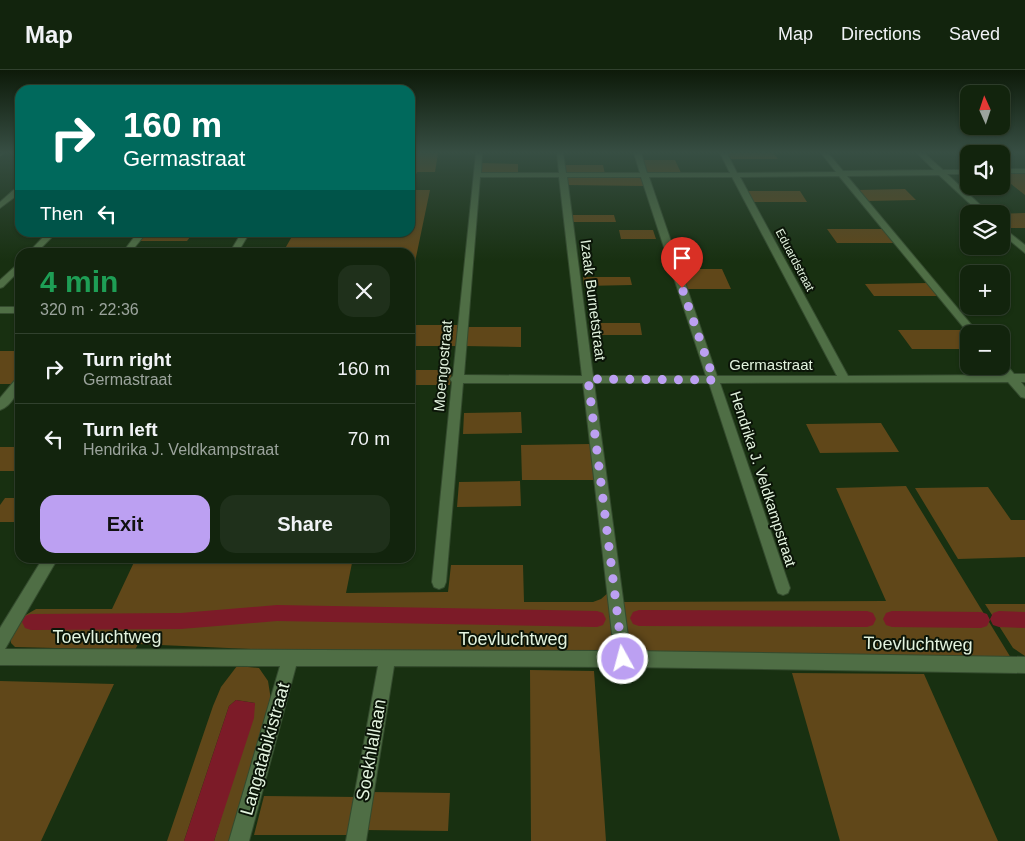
<!DOCTYPE html>
<html lang="en">
<head>
<meta charset="utf-8">
<style>
  :root { --surface:#12240d; --page:#1f301b; --text:#f1f3f6; --muted:#9ca49d; --line:#31412e; --accent:#bca0f2 }
  body { margin:0; font-family:Arial,sans-serif; background:var(--page); color:var(--text); height:100vh; display:flex; flex-direction:column; font-size:19px; white-space:nowrap }
  * { box-sizing:border-box; margin:0 }
  p { font-size:16px; color:var(--muted) }
  .icon { flex:none; width:28px; height:28px; fill:none; stroke:currentColor; stroke-width:2; stroke-linecap:round; stroke-linejoin:round }
  .map { position:relative; flex:1; overflow:hidden }
  .details { position:absolute; left:15px; top:178px; width:400px; height:315px; display:flex; flex-direction:column; background:var(--surface); border-radius:15px; box-shadow:0 1px 4px #0004,0 0 0 1px var(--line) }
  .details>* { flex:none }
  .top-card { position:absolute; left:15px; top:15px; width:400px; height:152px; border-radius:15px; box-shadow:0 1px 4px #0004,0 0 0 1px var(--line); background:#00695c; color:#fff; overflow:hidden }
  .needle { width:32px; rotate:357deg }
  .tools { position:absolute; left:960px; top:15px; display:grid; gap:10px }
  .tools a { display:grid; place-items:center; width:50px; height:50px; border-radius:10px; background:var(--surface); box-shadow:0 1px 4px #0004,0 0 0 1px var(--line); font-size:25px }
  .pin { position:absolute; display:grid; place-items:center; width:42px; height:42px; color:#fff; margin:-51px -21px; border-radius:50% 50% 50% 0; rotate:-45deg; box-shadow:0 0 5px #0007 }
  .pin .icon { rotate:45deg }
  .me { position:absolute; width:55px; margin:-28px; rotate:353deg; stroke-linejoin:round; filter:drop-shadow(0 0 4px #0008) }
  .turn { display:flex; align-items:center; gap:18px; height:105px; padding:0 25px; font-size:22px }
  .turn .icon { width:65px; height:65px; stroke-width:2.5 }
  .turn b { display:block; font-size:35px; line-height:42px }
  .then { display:flex; align-items:center; height:48px; padding:0 25px; background:#0003; gap:10px; font-size:19px }
  .round { display:grid; place-items:center; flex:none; width:52px; height:52px; border-radius:15px; background:var(--page) }
  .headline { display:flex; align-items:center; justify-content:space-between; height:85px; padding:0 25px }
  h1 { font-size:30px; font-weight:800; line-height:38px; color:#1e9e55 }
  .action { display:flex; gap:10px; margin-top:auto; padding:10px 25px }
  .action a { flex:1; height:58px; border-radius:15px; background:var(--accent); color:#111; font-size:20px; font-weight:800; line-height:58px; text-align:center }
  .action a+a { background:var(--page); color:var(--text) }
  ul { padding:0; list-style:none }
  li { display:flex; align-items:center; gap:15px; height:70px; padding:0 25px; border-top:1px solid var(--line) }
  li div { flex:1 }
  li b { display:block; font-size:19px }
  li em { font-style:normal }
  header { display:flex; align-items:center; gap:30px; box-sizing:border-box; height:70px; padding:0 25px; background:var(--surface); border-bottom:1px solid var(--line) }
  header strong { font-size:24px }
  nav { display:flex; gap:28px; margin-inline-start:auto; font-size:18px }
  .map>svg:first-child { display:block }
  .green { fill:#604719 }
  .water { fill:#7c1b28 }
  .lines { fill:none; stroke-linecap:round; stroke-linejoin:round }
  .canal { fill:#7c1b28; fill-rule:evenodd }
  .minor-casing { stroke:#344b2e; stroke-width:2 }
  .minor { fill:#4f6e45; fill-rule:evenodd }
  .route { stroke:#bca0f2; stroke-width:9; stroke-dasharray:0 16.2 }
  .labels { text-anchor:middle; stroke-width:4; stroke-linejoin:round; paint-order:stroke }
  .far-street-label { font-size:12px; fill:#e3f3df; stroke:#0b1508 }
  .street-label { font-size:15px; fill:#e3f3df; stroke:#0b1508 }
  .near-street-label { font-size:18px; fill:#e3f3df; stroke:#0b1508 }
</style>
</head>
<body>
<header>
<strong>Map</strong>
<nav><a>Map</a><a>Directions</a><a>Saved</a></nav>
</header>
<div class="map">
<svg width="1025" height="771" viewBox="0 0 1025 771">
  <rect width="100%" height="100%" fill="#183011"/>
  <path class="green" d="M410,83H438L435,102H417L410,116Z
    M725,83H773L778,89H729Z
    M642,90H675L682,105L647,104Z
    M480,93L518,94V104H481Z
    M564,95H603L605,104H568L565,102Z
    M1001,103H1025V125L1001,106Z
    M566,107H637L642,109L645,116L566,115Z
    M905,119L916,130L867,131L857,120Z
    M410,120H430L410,216V182H283L294,163L410,162Z
    M746,121H800L807,132H753Z
    M1025,143V158H1005L1001,154V144H992Z
    M569,145H614L616,152H571Z
    M827,159H884L895,173H837Z
    M619,160H653L656,169H621Z
    M146,163H193L187,171H139Z
    M679,199H722L731,219H686Z
    M583,207H630L632,215L584,216Z
    M928,213L939,226H874L865,214Z
    M590,253H640L642,265H591Z
    M410,255H459L457,276H410Z
    M466,257H521V277L464,276Z
    M898,260H968L971,264H969V279H912Z
    M0,281H20V307L14,314H0Z
    M410,300H452L450,315H410Z
    M521,342L522,363L463,364L464,343Z
    M881,353L899,382L820,383L806,354Z
    M590,374L594,410H522L521,375Z
    M0,377H20V401H0Z
    M520,411L521,436L457,437L459,412Z
    M906,416L1011,588L633,582L630,578L621,532L886,531L836,418Z
    M988,417L1011,450H1025V487L958,489L915,418Z
    M5,428H20V452H0V435Z
    M136,488H353L346,523L448,522L451,495H523L524,532H593L601,529L609,522C612,547 622,567 598,583L293,581L138,574L135,580L15,577L11,573V568L24,546L36,539H112Z
    M985,534H1025V586L1013,578Z
    M237,596L259,598L268,611L271,630L230,771H214L255,633L236,630L229,636L184,771H167L213,636L221,617Z
    M530,600L594,601L606,771H531Z
    M792,603L924,604L998,771H840Z
    M0,611L114,614L41,771H0Z
    M369,722L450,723L448,761L364,760Z
    M264,726L357,727L350,765H254Z"/>
  <path class="water" d="M236,630L255,633L254,648L214,771H184L229,636Z"/>
  <g class="lines">
    <path class="canal" d="M277,535L597,541L603,543L606,549L603,555L597,557L277,551L181,559L31,560L25,558L22,552L25,546L31,544L181,543Z
      M639,540L867,541L873,543L876,549L873,555L867,557L639,556L633,554L630,548L633,542Z
      M892,541L981,542L987,544L990,550L987,556L981,558L892,557L886,555L883,549L886,543Z
      M999,541L1025,542V558L999,557L993,555L990,549L993,543Z"/>
    <g class="minor-casing">
      <path id="minor" d="M0,83H4L0,86Z
        M476,83H482L481,103H559L557,83H563L566,103H640L634,83H641L647,103H730L720,83H727L737,103L836,102L821,83H828L843,101L934,100L917,83H924L943,100H969V104H947L990,144H981L939,105L847,106L979,264H969L839,106L740,107L848,306L1002,305L996,296H1001V292L1005,293L1014,304H1025V312H1021L1025,317V328L1021,327L1008,312L720,313L790,518L788,523L783,525L778,523L776,518L709,313H594L630,581L1025,587V603L623,597L394,596L366,771H346L378,596H296L249,771H229L280,596L0,595V558L43,488H58L5,579L614,581L583,313H463L446,512L444,517L439,519L434,517L432,512L452,312L450,309L453,306ZM480,107H559L582,306L464,305ZM567,107H641L706,306H593ZM649,107H732L837,306H717Z
        M1001,99H1025V103H1001Z
        M17,117H20V123L0,138V132Z
        M1001,156L1025,175V183L1001,163Z
        M48,162H57L37,182H29Z
        M138,162H147L131,182H123Z
        M242,162H250L238,182H230Z
        M20,192V200L3,217L0,218V210Z
        M0,237H20V243H0Z
        M20,308C20,320 12,336 0,340V328L16,309Z"/>
    </g>
    <use href="#minor" class="minor"/>
  </g>
  <linearGradient id="sky" x2="0" y2="1"><stop stop-color="#0d1a09"/><stop offset="0.43" stop-color="#374e43"/><stop offset="1" stop-color="#374e43" stop-opacity="0"/></linearGradient>
  <rect width="1025" height="191" fill="url(#sky)"/>
  <g class="lines">
    <path class="route" d="M623,589L588,309L714,310L682,218"/>
  </g>
  <g class="labels">
    <g class="far-street-label">
      <text transform="translate(795 190) rotate(62)" y="4">Eduardstraat</text>
    </g>
    <g class="street-label">
      <text transform="translate(593 230) rotate(83)" y="5">Izaak Burnetstraat</text>
      <text x="771" y="300">Germastraat</text>
      <text transform="translate(443 296) rotate(-85)" y="5">Moengostraat</text>
      <text transform="translate(763 409) rotate(72)" y="5">Hendrika J. Veldkampstraat</text>
    </g>
    <g class="near-street-label">
      <text x="107" y="573">Toevluchtweg</text>
      <text x="513" y="575">Toevluchtweg</text>
      <text transform="translate(918 574) rotate(1)" y="6">Toevluchtweg</text>
      <text transform="translate(265 679) rotate(-74)" y="6">Langatabikistraat</text>
      <text transform="translate(371 680) rotate(-80)" y="6">Soekhlallaan</text>
    </g>
  </g>
</svg>
<div class="tools">
<a><svg class="needle" viewBox="-14 -14 28 28"><path d="M0-13l5 13h-10z" fill="#e53935"/><path d="M0 13l5-13h-10z" fill="#9ca49d"/></svg></a>
<a><svg class="icon" aria-label="sound" viewBox="0 0 24 24"><path d="M4 9h4l5-4v14l-5-4H4zM17 9q2 3 0 6"/></svg></a>
<a><svg class="icon" aria-label="layers" viewBox="0 0 24 24"><path d="M12 4l9 5-9 5-9-5zM3 14l9 5 9-5"/></svg></a>
<a>+</a>
<a>−</a>
</div>
<div class="pin" style="left:682px;top:218px;background:#d93025"><svg class="icon" aria-label="arrive" viewBox="0 0 24 24"><path d="M6 21V4h12l-3 4 3 4H6"/></svg></div>
<svg class="me" style="left:623px;top:589px" viewBox="-20 -20 40 40"><circle r="17" fill="#bca0f2" stroke="#fff" stroke-width="3"/><path d="M0-11L8 9 0 5-8 9z" fill="#fff"/></svg>
<div class="top-card">
<div class="turn"><svg class="icon" aria-label="right" viewBox="0 0 24 24"><path d="M7 20v-9h11M14 6l5 5-5 5"/></svg><div><b>160 m</b>Germastraat</div></div>
<div class="then">Then<svg class="icon" aria-label="left" viewBox="0 0 24 24"><path d="M17 20v-9H6M10 6l-5 5 5 5"/></svg></div>
</div>
<section class="details">
<div class="headline"><div><h1>4 min</h1><p>320 m · 22:36</p></div><a class="round"><svg class="icon" aria-label="close" viewBox="0 0 24 24"><path d="M6 6l12 12M18 6L6 18"/></svg></a></div>
<ul>
<li><svg class="icon" aria-label="right" viewBox="0 0 24 24"><path d="M7 20v-9h11M14 6l5 5-5 5"/></svg><div><b>Turn right</b><p>Germastraat</p></div><em>160 m</em></li>
<li><svg class="icon" aria-label="left" viewBox="0 0 24 24"><path d="M17 20v-9H6M10 6l-5 5 5 5"/></svg><div><b>Turn left</b><p>Hendrika J. Veldkampstraat</p></div><em>70 m</em></li>
</ul>
<div class="action"><a>Exit</a><a>Share</a></div>
</section>
</div>
</body>
</html>
